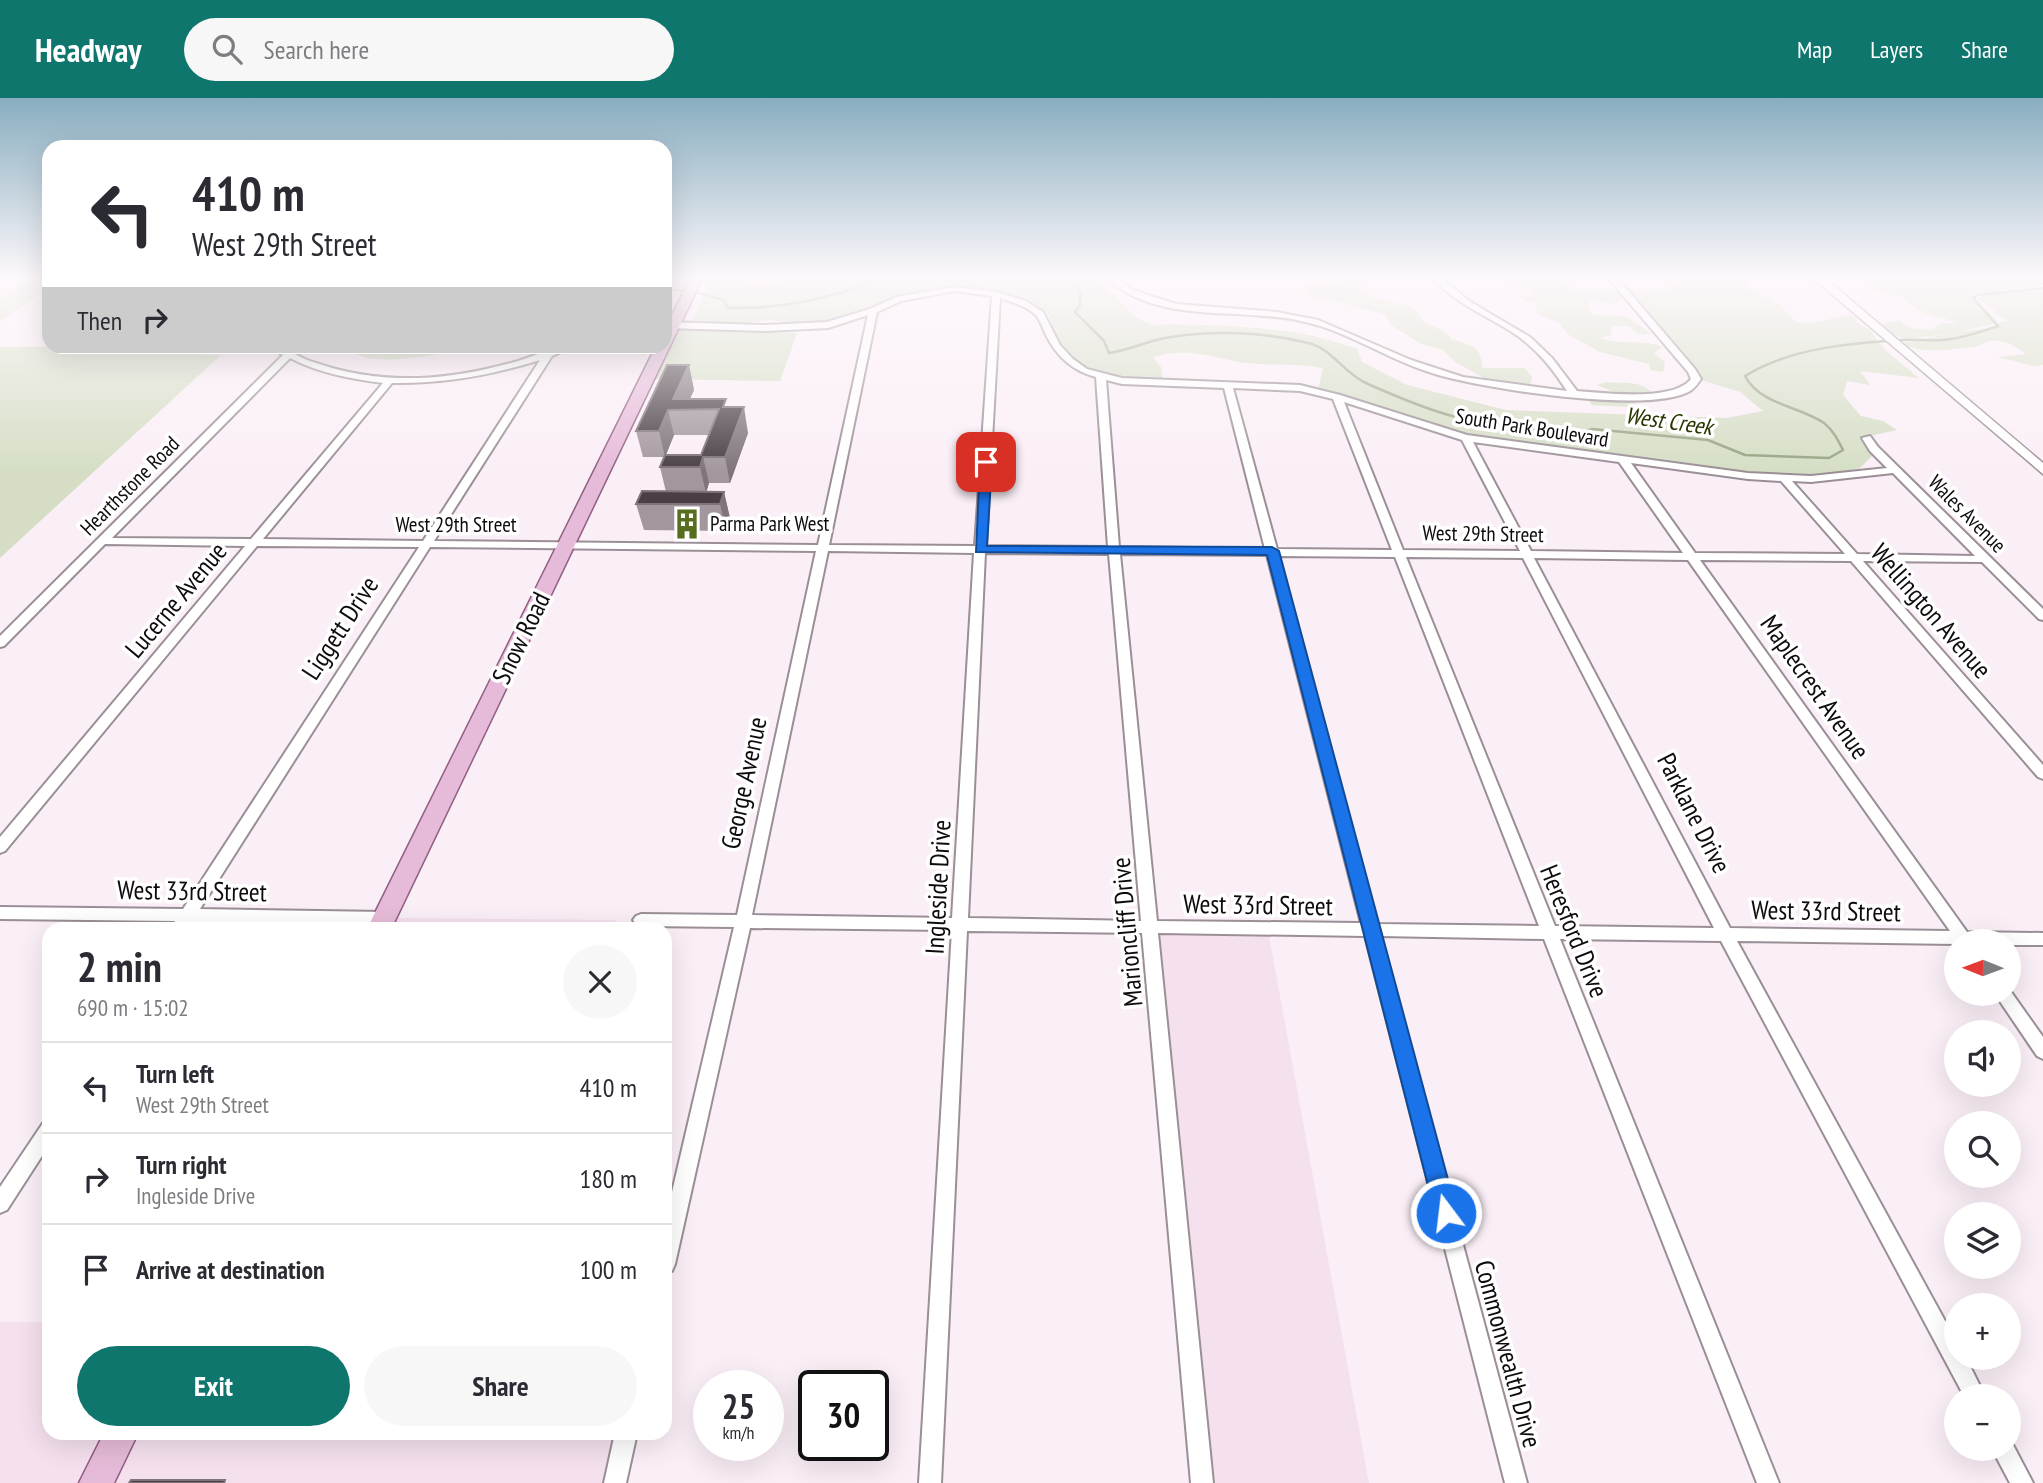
<!DOCTYPE html>
<html lang="en">
<head>
<meta charset="utf-8">
<style>
  :root { --surface:#fff; --page:#f7f7f7; --text:#2b2b33; --muted:#7c7c81; --line:#e1e1e2; --accent:#0f766e }
  body { margin:0; font-family:"PT Sans Narrow",sans-serif; background:var(--page); color:var(--text); height:100vh; display:flex; flex-direction:column; font-size:26px; white-space:nowrap }
  * { box-sizing:border-box; margin:0 }
  p { font-size:23px; color:var(--muted) }
  .icon { flex:none; width:38px; height:38px; fill:none; stroke:currentColor; stroke-width:2; stroke-linecap:round; stroke-linejoin:round }
  .map { position:relative; flex:1; overflow:hidden }
  .sheet { position:absolute; left:42px; top:824px; width:630px; height:518px; display:flex; flex-direction:column; background:var(--surface); border-radius:21px; box-shadow:0 7px 28px #0002 }
  .sheet>* { flex:none }
  .guide { position:absolute; left:42px; top:42px; width:630px; height:214px; border-radius:21px; box-shadow:0 7px 28px #0002; background:#fff; color:var(--text); overflow:hidden }
  .needle { width:46px; rotate:271deg }
  .buttons { position:absolute; left:1944px; top:831px; display:grid; gap:14px }
  .buttons a { display:grid; place-items:center; width:77px; height:77px; border-radius:50%; background:var(--surface); box-shadow:0 7px 28px #0002; font-size:35px }
  .speed { position:absolute; left:693px; top:1272px; display:flex; gap:14px; font-size:35px; font-weight:700; text-align:center }
  .speed>* { display:grid; place-content:center; width:91px; height:91px; border-radius:50%; background:var(--surface); box-shadow:0 7px 28px #0002; line-height:1 }
  .speed small { font-size:18px; font-weight:400 }
  .speed .limit { border:4px solid #111; border-radius:10px; background:#fff; color:#111 }
  .pin { position:absolute; display:grid; place-items:center; width:60px; height:60px; color:#fff; margin:-30px; border-radius:14px; box-shadow:0 4px 10px #0006 }
  .me { position:absolute; width:77px; margin:-38px; rotate:345deg; stroke-linejoin:round; filter:drop-shadow(0 0 5px #0008) }
  .turn { display:flex; align-items:center; gap:24px; height:147px; padding:0 35px; font-size:32px }
  .turn .icon { width:91px; height:91px; stroke-width:2.5 }
  .turn b { display:block; font-size:49px; line-height:60px }
  .then { display:flex; align-items:center; height:66px; padding:0 35px; background:#0003; gap:14px; font-size:26px }
  .round { display:grid; place-items:center; flex:none; width:74px; height:74px; border-radius:37px; background:var(--page) }
  .overview { display:flex; align-items:center; justify-content:space-between; height:119px; padding:0 35px }
  h1 { font-size:42px; font-weight:700; line-height:52px }
  .cta { display:flex; gap:14px; margin-top:auto; padding:14px 35px }
  .cta a { flex:1; height:80px; border-radius:42px; background:var(--accent); color:#fff; font-size:28px; font-weight:700; line-height:80px; text-align:center }
  .cta a+a { background:var(--page); color:var(--text) }
  ul { padding:0; list-style:none }
  li { display:flex; align-items:center; gap:21px; height:91px; padding:0 35px; border-top:2px solid var(--line) }
  li div { flex:1 }
  li b { display:block; font-size:26px }
  li em { font-style:normal }
  header { display:flex; align-items:center; gap:42px; box-sizing:border-box; height:98px; padding:0 35px; background:var(--accent); color:#fff }
  header strong { font-size:33px }
  nav { display:flex; gap:38px; margin-inline-start:auto; font-size:24px }
  .search { width:490px; height:63px; background:var(--page); display:flex; align-items:center; gap:18px; box-sizing:border-box; padding:0 24px; border-radius:38px; color:var(--muted); font-size:26px }
  .map>svg:first-child { display:block }
  .built { fill:#f5e1ee }
  .green { fill:#d5dec5 }
  .lines { fill:none; stroke-linecap:round; stroke-linejoin:round }
  .stream { stroke:#98a384; stroke-width:2.5 }
  .minor-casing { stroke:#9a8f96; stroke-width:4 }
  .tertiary-casing { stroke:#9a8f96; stroke-width:3 }
  .primary-casing { stroke:#905f81; stroke-width:3 }
  .minor { fill:#fff; fill-rule:evenodd }
  .tertiary { fill:#fff; fill-rule:evenodd }
  .primary { fill:#e6bbd9; fill-rule:evenodd }
  .wall { fill:#a2979e; fill-rule:evenodd }
  .shaded-wall { fill:#7e747a }
  .building { fill:#493f45; stroke:#7e747a; stroke-width:2 }
  .route { fill:#1a73e8; stroke:#114b97; stroke-width:2 }
  .labels { text-anchor:middle; stroke-width:7; stroke-linejoin:round; paint-order:stroke }
  .far-street-label { font-size:21px; fill:#0e0a0d; stroke:#fff }
  .far-poi-label { font-size:21px; fill:#0e0a0d; stroke:#fff; text-anchor:start }
  .far-water-label { font-size:23px; font-style:italic; fill:#293601; stroke:#fff }
  .street-label { font-size:26px; fill:#0e0a0d; stroke:#fff }
</style>
</head>
<body>
<header>
<strong>Headway</strong>
<div class="search"><svg class="icon" aria-label="search" viewBox="0 0 24 24"><circle cx="10" cy="10" r="6"/><path d="M15 15l6 6"/></svg>Search here</div>
<nav><a>Map</a><a>Layers</a><a>Share</a></nav>
</header>
<div class="map">
<svg width="2043" height="1385" viewBox="0 0 2043 1385">
  <rect width="100%" height="100%" fill="#fbeff7"/>
  <path class="built" d="M384,820H399L616,822L613,831H379Z
    M1151,831L1268,832L1369,1385H1202Z
    M0,1224H49V1335H627L615,1385H0Z"/>
  <path class="green" d="M29,181H49V190L0,223V201Z
    M711,181L751,182L750,188L793,181H1097C1119,198 1137,234 1168,226C1233,228 1296,228 1357,251L1362,264L1407,287L1506,312L1727,320L1763,313L1740,294L1704,283L1686,258L1629,191L1668,192L1675,181H1747L1748,189L1781,208L1795,223L1806,226L1851,217L1857,221L1856,224L1870,232L1884,251L1919,280L1860,273L1870,287L1847,283L1843,297L1861,318L1883,323L1897,332L1861,340L1872,358L1860,370L1838,375L1804,377L1728,374L1468,338L1318,292L1323,270C1295,265 1267,268 1240,264C1206,258 1188,249 1153,259L1161,269L1162,280H1131L1098,274L1077,263L1058,241L1048,216L1030,202L999,193L959,188L902,197L826,224L799,227L772,222L732,226L692,223Z
    M1341,181H1363L1368,197C1383,204 1403,203 1416,213C1419,216 1420,220 1423,223C1433,231 1444,228 1451,241C1469,247 1482,247 1482,270H1525L1532,280L1530,287L1491,284L1455,264L1443,252L1421,246L1391,227L1386,217L1335,203L1307,199L1303,188L1337,185Z
    M1499,181H1565L1575,192L1604,191L1617,193L1623,201L1614,206L1591,202L1587,207L1592,216C1602,219 1612,216 1621,218C1633,220 1642,229 1651,236H1638L1629,228H1612L1611,237L1601,240C1621,248 1639,240 1662,249L1654,255L1665,264L1663,274L1650,272L1649,266L1600,254L1569,237L1558,224L1540,218L1535,210L1538,205L1527,204L1518,198H1534L1531,193Z
    M1873,181H2043V187L1970,196L1983,208L1975,210L1986,212L1998,225L1954,235L1994,229L2001,224L2008,223L1992,214L1996,212L1978,201C1995,191 2024,193 2043,194V267L2033,268L1998,259L2026,256C2017,249 2002,240 1990,243C1984,244 1980,248 1974,249C1954,251 1919,257 1902,245L1948,236L1906,241L1890,235L1882,225L1900,223L1910,230L1932,232L1939,226L1956,225C1944,219 1930,218 1918,212C1913,209 1910,204 1905,201C1890,194 1875,199 1865,183Z
    M678,230L797,235L780,283L652,281Z
    M112,248L116,255L221,257L0,460V249Z
    M341,249H473C443,256 398,265 367,260C358,258 349,252 341,249Z
    M1607,284C1622,286 1642,282 1652,295L1629,309L1592,307L1588,301L1611,299L1616,295L1597,287Z"/>
  <g class="lines">
    <path class="stream" d="M1069,181L1080,194V207L1075,214L1104,243L1109,255C1130,252 1149,242 1171,239C1214,232 1264,234 1308,245C1333,251 1344,276 1368,286C1395,298 1423,310 1452,318C1493,328 1536,331 1578,336L1592,331L1708,342L1745,357L1829,360L1843,352C1838,342 1833,332 1824,325C1800,308 1760,307 1745,278C1790,250 1851,245 1902,242C1919,241 1935,244 1951,241C1967,239 1983,233 1998,228L1973,200L1978,197L2043,190
      M665,192C686,191 704,196 724,202L728,210C782,211 829,201 879,181"/>
    <g class="minor-casing">
      <path id="minor" d="M1107,181H1117L1133,192L1176,206L1277,214L1318,222L1411,262L1463,279L1567,293C1553,271 1537,251 1515,236C1488,218 1457,207 1434,181H1443L1469,203L1530,239L1552,260L1577,293C1604,295 1673,304 1691,281L1688,274L1609,181H1618L1695,271L1701,281C1698,285 1695,290 1690,293C1649,317 1475,290 1429,274C1385,260 1346,232 1301,223C1238,209 1160,227 1107,181Z
        M955,189L996,194L1026,203L1043,214L1060,247L1073,261L1087,271L1122,280L1300,287L1340,297L1467,337L1748,375L1811,378L1887,370L1870,353L1862,340L1870,338L1878,349L2043,511V522L2039,521L1982,464L1863,463L2043,667V681L2038,679L1851,463L1700,462L1967,834L2043,835V847H2009V844H1956V846L1737,843L1956,1243V1260H1966L1985,1298H1964L1721,843L1560,841L1779,1385H1757L1544,841L1380,838L1527,1385H1505L1365,838L1158,835L1213,1385H1191L1142,835L967,833L941,1385H919L952,832L750,830L675,1166L672,1173L665,1176V1124L734,829L641,828L636,826L633,822L636,818L641,816L737,817L816,453L430,449L200,811L384,814L389,816L392,820L389,824L384,826L192,824L187,831H171L175,823L0,821V809L183,811L419,449L257,448L5,753L0,755V739L245,448L105,446L4,548L0,549V538L283,257L268,248C285,248 297,259 313,264C347,276 382,281 418,280C452,279 486,272 518,263C537,257 555,248 575,248L552,258L434,443L818,447L868,217L828,230L766,233L665,230V224L766,227L827,224L870,211L896,199ZM955,193L992,198L975,448L829,447L877,214L901,203ZM1000,200C1012,204 1026,208 1036,217C1040,222 1043,231 1046,237C1057,259 1073,273 1096,279L1108,449L986,448ZM290,260C319,275 351,281 383,285L251,441L112,440ZM540,262L423,443L263,441L392,285C443,286 492,277 540,262ZM1106,282L1122,286L1224,290L1265,451L1119,449ZM1233,290L1300,293L1333,301L1392,452L1277,451ZM1344,304L1462,342L1520,453L1403,452ZM1473,344L1619,364L1683,455L1531,453ZM1631,365L1748,381L1781,383L1845,456L1695,455ZM1893,375L1975,458L1857,456L1792,383L1811,384ZM828,453L974,455L952,820L752,817ZM985,455L1109,456L1141,823L968,820ZM1120,456L1267,457L1361,825L1157,823ZM1278,458L1395,459L1539,828L1377,826ZM1406,459L1523,460L1714,830L1555,828ZM1534,460L1688,462L1950,833L1730,830Z
        M2009,891L2043,939V961L2037,958L1995,896H2009Z
        M49,1023V1047L7,1112L0,1115V1089L43,1025Z
        M615,1335H637L626,1385H604Z
        M2009,1343H2011L2033,1385H2010L1992,1351H2009Z"/>
    </g>
    <g class="tertiary-casing">
      <path id="tertiary" d="M1814,181H1826L2043,365V376Z"/>
    </g>
    <g class="primary-casing">
      <path id="primary" d="M690,181H702L391,831H367L656,248H665V231Z
        M104,1335H138L114,1385H79Z"/>
    </g>
    <use href="#minor" class="minor"/>
    <use href="#tertiary" class="tertiary"/>
    <use href="#primary" class="primary"/>
  </g>
  <path class="wall" d="M689,267L694,292L690,301L727,309L748,335L730,385H709L706,394H724L730,420L726,433L644,432L636,406L666,394L660,369L664,359H643L636,333ZM674,337H709L701,357H666Z"/>
  <path class="shaded-wall" d="M689,267L694,292L685,311L673,301Z
    M744,309L748,335L730,385L725,359Z
    M668,312L674,337L665,359L659,333Z
    M703,359L709,385L706,395L700,369Z
    M724,394L730,420L726,433L720,406Z"/>
  <path class="building" d="M667,267H689L673,301H726L723,309H744L725,359H703L700,369H660L665,357H701L719,311L668,312L659,333H636Z
    M642,393L724,394L720,406H636Z
    M131,1382H225L224,1385H129Z"/>
  <linearGradient id="sky" x2="0" y2="1"><stop stop-color="#88adc0"/><stop offset="0.48" stop-color="#fdf8fb"/><stop offset="1" stop-color="#fdf8fb" stop-opacity="0"/></linearGradient>
  <rect width="2043" height="375" fill="url(#sky)"/>
  <path class="route" d="M986,360L992,364L987,448L1272,449L1279,453L1457,1115L1453,1123L1446,1126L1438,1123L1435,1115L1267,457L976,454L980,364Z"/>
  <defs>
    <g id="building-bare" transform="scale(2.415)"><path d="M-4-6H4V6H1V3H-1V6H-4ZM-2.5-4.3h1.7v1.8h-1.7ZM.8-4.3h1.7v1.8H.8ZM-2.5-1h1.7V.8h-1.7ZM.8-1h1.7V.8H.8Z" fill="#586d1d" stroke="#fff" stroke-width="2.5" paint-order="stroke"/></g>
  </defs>
  <g fill-rule="evenodd">
    <use href="#building-bare" x="687" y="426"/>
  </g>
  <g class="labels">
    <g class="far-street-label">
      <text transform="translate(1532 330) rotate(9)" y="7">South Park Boulevard</text>
      <text transform="translate(130 388) rotate(-45)" y="7">Hearthstone Road</text>
      <text transform="translate(1967 416) rotate(45)" y="7">Wales Avenue</text>
      <text x="456" y="434">West 29th Street</text>
      <text transform="translate(1483 436) rotate(1)" y="7">West 29th Street</text>
    </g>
    <g class="far-poi-label">
      <text x="710" y="433">Parma Park West</text>
    </g>
    <g class="far-water-label">
      <text transform="translate(1669 323) rotate(8)" y="8">West Creek</text>
    </g>
    <g class="street-label">
      <text transform="translate(176 502) rotate(-50)" y="9">Lucerne Avenue</text>
      <text transform="translate(1931 513) rotate(49)" y="9">Wellington Avenue</text>
      <text transform="translate(340 530) rotate(-57)" y="9">Liggett Drive</text>
      <text transform="translate(521 540) rotate(-64)" y="9">Snow Road</text>
      <text transform="translate(1815 589) rotate(55)" y="9">Maplecrest Avenue</text>
      <text transform="translate(744 685) rotate(-78)" y="9">George Avenue</text>
      <text transform="translate(1694 715) rotate(63)" y="9">Parklane Drive</text>
      <text transform="translate(938 789) rotate(-87)" y="9">Ingleside Drive</text>
      <text transform="translate(192 793) rotate(1)" y="9">West 33rd Street</text>
      <text transform="translate(1258 807) rotate(1)" y="9">West 33rd Street</text>
      <text transform="translate(1826 813) rotate(1)" y="9">West 33rd Street</text>
      <text transform="translate(1574 833) rotate(68)" y="9">Heresford Drive</text>
      <text transform="translate(1127 834) rotate(-95)" y="9">Marioncliff Drive</text>
      <text transform="translate(1508 1256) rotate(75)" y="9">Commonwealth Drive</text>
    </g>
  </g>
</svg>
<div class="buttons">
<a><svg class="needle" viewBox="-14 -14 28 28"><path d="M0-13l5 13h-10z" fill="#e53935"/><path d="M0 13l5-13h-10z" fill="#7c7c81"/></svg></a>
<a><svg class="icon" aria-label="sound" viewBox="0 0 24 24"><path d="M4 9h4l5-4v14l-5-4H4zM17 9q2 3 0 6"/></svg></a>
<a><svg class="icon" aria-label="search" viewBox="0 0 24 24"><circle cx="10" cy="10" r="6"/><path d="M15 15l6 6"/></svg></a>
<a><svg class="icon" aria-label="layers" viewBox="0 0 24 24"><path d="M12 4l9 5-9 5-9-5zM3 14l9 5 9-5"/></svg></a>
<a>+</a>
<a>−</a>
</div>
<div class="speed"><div>25<small>km/h</small></div><div class="limit">30</div></div>
<div class="pin" style="left:986px;top:364px;background:#d93025"><svg class="icon" aria-label="arrive" viewBox="0 0 24 24"><path d="M6 21V4h12l-3 4 3 4H6"/></svg></div>
<svg class="me" style="left:1446px;top:1115px" viewBox="-20 -20 40 40"><circle r="17" fill="#1a73e8" stroke="#fff" stroke-width="3"/><path d="M0-11L8 9 0 5-8 9z" fill="#fff"/></svg>
<div class="guide">
<div class="turn"><svg class="icon" aria-label="left" viewBox="0 0 24 24"><path d="M17 20v-9H6M10 6l-5 5 5 5"/></svg><div><b>410 m</b>West 29th Street</div></div>
<div class="then">Then<svg class="icon" aria-label="right" viewBox="0 0 24 24"><path d="M7 20v-9h11M14 6l5 5-5 5"/></svg></div>
</div>
<section class="sheet">
<div class="overview"><div><h1>2 min</h1><p>690 m · 15:02</p></div><a class="round"><svg class="icon" aria-label="close" viewBox="0 0 24 24"><path d="M6 6l12 12M18 6L6 18"/></svg></a></div>
<ul>
<li><svg class="icon" aria-label="left" viewBox="0 0 24 24"><path d="M17 20v-9H6M10 6l-5 5 5 5"/></svg><div><b>Turn left</b><p>West 29th Street</p></div><em>410 m</em></li>
<li><svg class="icon" aria-label="right" viewBox="0 0 24 24"><path d="M7 20v-9h11M14 6l5 5-5 5"/></svg><div><b>Turn right</b><p>Ingleside Drive</p></div><em>180 m</em></li>
<li><svg class="icon" aria-label="arrive" viewBox="0 0 24 24"><path d="M6 21V4h12l-3 4 3 4H6"/></svg><div><b>Arrive at destination</b></div><em>100 m</em></li>
</ul>
<div class="cta"><a>Exit</a><a>Share</a></div>
</section>
</div>
</body>
</html>
